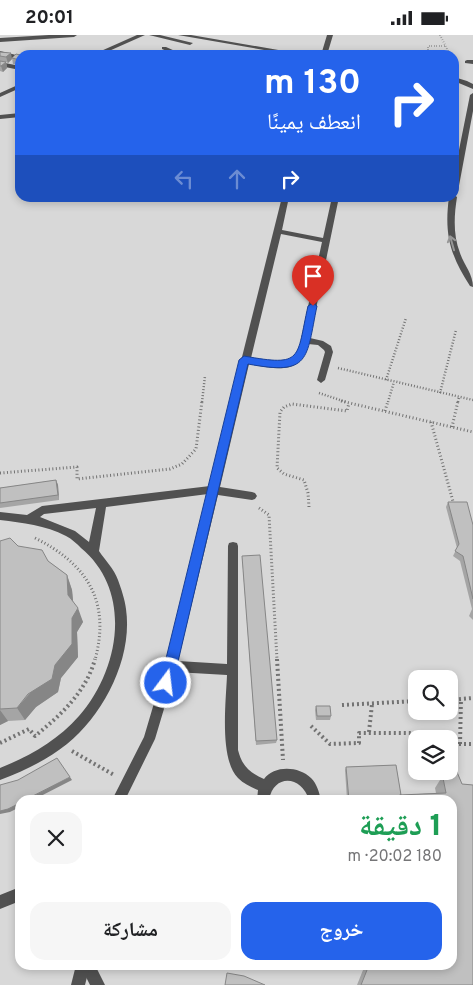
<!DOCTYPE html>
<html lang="ar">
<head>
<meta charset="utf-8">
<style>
  :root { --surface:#fff; --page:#f6f6f6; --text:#202124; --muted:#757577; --accent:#2563eb }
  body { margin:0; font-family:Overpass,"Noto Naskh Arabic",sans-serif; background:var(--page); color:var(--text); direction:rtl; height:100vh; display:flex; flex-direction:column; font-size:19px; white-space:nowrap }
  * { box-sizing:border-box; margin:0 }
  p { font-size:16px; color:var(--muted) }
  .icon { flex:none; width:28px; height:28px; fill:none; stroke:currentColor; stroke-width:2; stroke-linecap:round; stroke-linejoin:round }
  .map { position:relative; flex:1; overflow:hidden; direction:ltr }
  .drawer { position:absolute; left:15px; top:760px; width:442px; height:175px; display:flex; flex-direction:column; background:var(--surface); border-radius:15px; box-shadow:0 2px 8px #0003; direction:rtl }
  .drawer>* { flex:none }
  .top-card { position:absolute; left:15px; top:15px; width:444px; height:152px; border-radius:15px; box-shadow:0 2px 8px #0003; direction:rtl; background:#2563eb; color:#fff; overflow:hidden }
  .fabs { position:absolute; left:408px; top:635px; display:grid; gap:10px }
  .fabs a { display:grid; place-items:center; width:50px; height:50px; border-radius:10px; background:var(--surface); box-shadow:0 2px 8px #0003; font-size:25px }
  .pin { position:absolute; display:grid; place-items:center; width:42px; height:42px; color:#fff; margin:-51px -21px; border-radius:50% 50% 50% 0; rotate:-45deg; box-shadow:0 0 5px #0007 }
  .pin .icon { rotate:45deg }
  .me { position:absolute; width:55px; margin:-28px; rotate:15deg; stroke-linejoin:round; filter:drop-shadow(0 0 4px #0008) }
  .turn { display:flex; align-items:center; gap:18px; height:105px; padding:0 15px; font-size:22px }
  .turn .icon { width:65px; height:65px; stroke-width:2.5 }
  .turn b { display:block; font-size:35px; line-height:42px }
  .lanes { display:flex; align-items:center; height:48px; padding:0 15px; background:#0003; justify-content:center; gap:25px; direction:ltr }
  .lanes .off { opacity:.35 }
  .round { display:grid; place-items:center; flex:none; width:52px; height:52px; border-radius:15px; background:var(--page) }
  .overview { display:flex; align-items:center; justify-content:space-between; height:85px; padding:0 15px }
  h1 { font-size:30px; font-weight:800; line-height:38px; color:#1e9e55 }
  .button { display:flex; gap:10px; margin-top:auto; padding:10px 15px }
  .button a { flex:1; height:58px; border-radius:15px; background:var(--accent); color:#fff; font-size:20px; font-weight:800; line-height:58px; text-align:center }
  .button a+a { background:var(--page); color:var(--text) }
  .status { display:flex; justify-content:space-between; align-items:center; height:35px; padding:0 25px; background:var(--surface); direction:ltr }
  .status svg { height:14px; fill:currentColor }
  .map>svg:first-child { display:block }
  .green { fill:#d8d8d8; fill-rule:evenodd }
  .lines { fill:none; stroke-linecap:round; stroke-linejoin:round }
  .path-far3 { stroke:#737373; stroke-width:2; stroke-dasharray:0.5 2; stroke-linecap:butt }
  .path-far2 { stroke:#737373; stroke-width:2.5; stroke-dasharray:1 2; stroke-linecap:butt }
  .path-far1 { stroke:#737373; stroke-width:3; stroke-dasharray:1 2.5; stroke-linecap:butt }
  .path { stroke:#737373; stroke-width:4; stroke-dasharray:2 3; stroke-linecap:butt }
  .lane { fill:#515151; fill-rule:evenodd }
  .street { fill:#515151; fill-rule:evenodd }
  .wall { fill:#a5a5a5 }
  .shaded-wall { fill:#868686 }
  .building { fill:#c0c0c0; stroke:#868686 }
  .oneway { stroke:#979797 }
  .route { fill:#2563eb; stroke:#184099 }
</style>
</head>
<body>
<div class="status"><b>20:01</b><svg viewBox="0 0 49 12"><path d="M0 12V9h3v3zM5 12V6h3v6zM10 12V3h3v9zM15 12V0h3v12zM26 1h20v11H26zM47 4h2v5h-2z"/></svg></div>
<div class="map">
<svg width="473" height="950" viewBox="0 0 473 950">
  <rect width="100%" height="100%" fill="#fff"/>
  <path class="green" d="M0,0H473V950H0ZM20,20H454V162H20ZM416,644H449V676H416ZM416,704H449V736H416ZM20,765H452V930H20Z"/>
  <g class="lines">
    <path class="path-far3" d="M440,0L450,20
      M428,20V11H445"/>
    <path class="path-far2" d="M338,333L473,365
      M386,345L406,283
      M319,358L346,367
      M440,358L456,295
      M202,367L205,341
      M388,367L394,347
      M458,367L459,362"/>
    <path class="path-far1" d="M341,366L473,397
      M385,376L388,366
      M431,387L454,470
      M452,392L458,366
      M0,438L77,432V444L170,434L182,429L196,414L202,366
      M309,472L308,458L304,445L284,439L277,433L280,377L284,372L292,369L347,376L349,368
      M259,473L269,480L277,625
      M35,503C87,529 111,566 95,625"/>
    <path class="path" d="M277,624L283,725
      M449,665L473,663
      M342,670L416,666
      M311,691L330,709L359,708V698H434L435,704
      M369,697L372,669
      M0,708L29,694L35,701C61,680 86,657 95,624
      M449,709H473
      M460,709L461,664
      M72,716L114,740"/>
    <path class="lane" d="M49,0H77L74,2L0,7V3Z
      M137,0H145L100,20H92Z
      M149,0H160L193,8L190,10Z
      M178,0H191L307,20H293Z
      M327,0H333L327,20H321Z
      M162,12H166L184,20H176L162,14Z
      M0,16L20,21V25L0,20Z
      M467,25H473V29L465,28V26Z
      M0,27L20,31V35L0,31Z
      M454,42L467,46L473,49V54L454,46Z
      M20,49V53L0,62V58Z
      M473,58V76L458,156L454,158V140L470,60Z
      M20,78V82L0,84V80Z
      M454,160L457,162C454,181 453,200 460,218C464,230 473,239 473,252L470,251C450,220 444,199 449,162H454Z
      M282,162H289L282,195L323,203L332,162H339L310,303L323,306L331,311L333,317L325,345L321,348L317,345L325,317L324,315L318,310L308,309C302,341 274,334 249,329L220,452L252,457L255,458L257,461L255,464L252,465L218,460L178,626L227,629L228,511L229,508L233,507L237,508L238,511V715C242,731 249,737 264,744C274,730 299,731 311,743C317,749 319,757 321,765H309C302,741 274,738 269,765H257L258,755C251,752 244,749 238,743C219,724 226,666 227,640L175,637L155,704L125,765H112L144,702L165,631L208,459L106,472L99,516C105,525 114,534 118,545C121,553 125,565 126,574C133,623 104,679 67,709C47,725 24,736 0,745V733C30,721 58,705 79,681C120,634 133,556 81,513C77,509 72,504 66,501C45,490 23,488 0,485V477L27,480L42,471L210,451L241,327L240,325L242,322ZM281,199L322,207L298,318C285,332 267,326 251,323ZM96,473L89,507L75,496L40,482L44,479Z
      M80,930H95L105,950H90Z"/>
    <path class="street" d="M20,852V866L0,874V860Z
      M76,930H90L85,950H71Z"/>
  </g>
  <path class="wall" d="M0,17L12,24L8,28L6,27L7,33L3,37L0,36Z
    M20,20V30L13,29L12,23Z
    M56,445L58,450L59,465L0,473V453Z
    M448,467L473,490V585L469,581L472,574L460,526L453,521L457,513L446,472Z
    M0,506L18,511L48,526L67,540L72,555L73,567L83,587L77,597L78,622L61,643L58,657L36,672L25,685L8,686L0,690Z
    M242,521L277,705L276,708L256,710Z
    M316,671L331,681L330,685H316L315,675Z
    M396,730L401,760L436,758L435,753L440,745L446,736H449V735L457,737L462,749L473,750V950H357L365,930H452V765H347L345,735L346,732Z"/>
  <path class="shaded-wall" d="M11,18L12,24L8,28L6,22Z
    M6,27L7,33L3,37L1,31Z
    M56,445L58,450L59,465L58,460Z
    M67,540L72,555L74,575L68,560Z
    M78,573L83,587L77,597L78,622L61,643L58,657L36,672L25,685L17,673L55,630L72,583Z
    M0,675L8,686L0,690Z
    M70,742L72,745L33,765H25Z
    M20,768V772L10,777L0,779V776Z"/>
  <path class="building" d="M0,17L11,18L6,22L0,21Z
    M16,19L20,20V25L12,23Z
    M0,26L6,27L1,31H0Z
    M56,445L58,460L0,468V453Z
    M448,467H467L473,490V564L463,521L455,516L459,509Z
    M10,503L18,511L42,515L48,526L67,540L68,560L78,573L72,583V609L55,630L52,644L28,659L17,673L0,674V506Z
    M260,520L277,705L256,706L242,521Z
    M316,671H330L331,681H317Z
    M57,723L70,742L25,765H20V768L8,774L0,776V750L18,745Z
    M396,730L401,760H400L393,765H349L346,732Z
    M449,735L457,737L462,749L473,750V950H361L369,930H452V765H393L400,760L446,758L443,743L447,736H449Z
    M227,938L244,941L265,950H225Z"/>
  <defs><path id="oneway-shaft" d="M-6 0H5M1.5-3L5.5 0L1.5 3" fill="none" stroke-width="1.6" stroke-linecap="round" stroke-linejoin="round" transform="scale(1.25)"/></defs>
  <use class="oneway" href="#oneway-shaft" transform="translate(452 208) rotate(-106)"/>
  <path class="route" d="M313,268L317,271C306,324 311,341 248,329L173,648L171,652L166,654L162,652L160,648L239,325L244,321C304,332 296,324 308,271Z"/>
</svg>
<div class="fabs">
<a><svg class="icon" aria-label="search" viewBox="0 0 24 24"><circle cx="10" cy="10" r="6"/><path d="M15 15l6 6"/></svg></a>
<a><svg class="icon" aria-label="layers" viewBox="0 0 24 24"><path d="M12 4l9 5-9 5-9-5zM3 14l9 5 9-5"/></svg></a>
</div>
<div class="pin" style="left:313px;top:271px;background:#d93025"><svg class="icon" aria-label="arrive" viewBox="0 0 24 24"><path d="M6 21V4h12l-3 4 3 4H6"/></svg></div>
<svg class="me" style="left:166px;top:648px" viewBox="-20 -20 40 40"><circle r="17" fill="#2563eb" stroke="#fff" stroke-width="3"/><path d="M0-11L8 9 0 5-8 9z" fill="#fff"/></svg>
<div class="top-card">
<div class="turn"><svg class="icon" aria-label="right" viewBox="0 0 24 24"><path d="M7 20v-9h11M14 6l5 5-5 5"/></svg><div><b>130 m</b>انعطف يمينًا</div></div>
<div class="lanes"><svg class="icon off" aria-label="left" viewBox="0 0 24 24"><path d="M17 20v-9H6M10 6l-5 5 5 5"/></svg><svg class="icon off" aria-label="ahead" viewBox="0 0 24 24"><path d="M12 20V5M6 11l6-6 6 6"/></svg><svg class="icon" aria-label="right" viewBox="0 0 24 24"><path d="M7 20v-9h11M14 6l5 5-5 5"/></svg></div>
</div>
<section class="drawer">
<div class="overview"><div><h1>1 دقيقة</h1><p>180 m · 20:02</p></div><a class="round"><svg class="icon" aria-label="close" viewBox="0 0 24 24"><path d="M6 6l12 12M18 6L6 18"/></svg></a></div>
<div class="button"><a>خروج</a><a>مشاركة</a></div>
</section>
</div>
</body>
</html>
